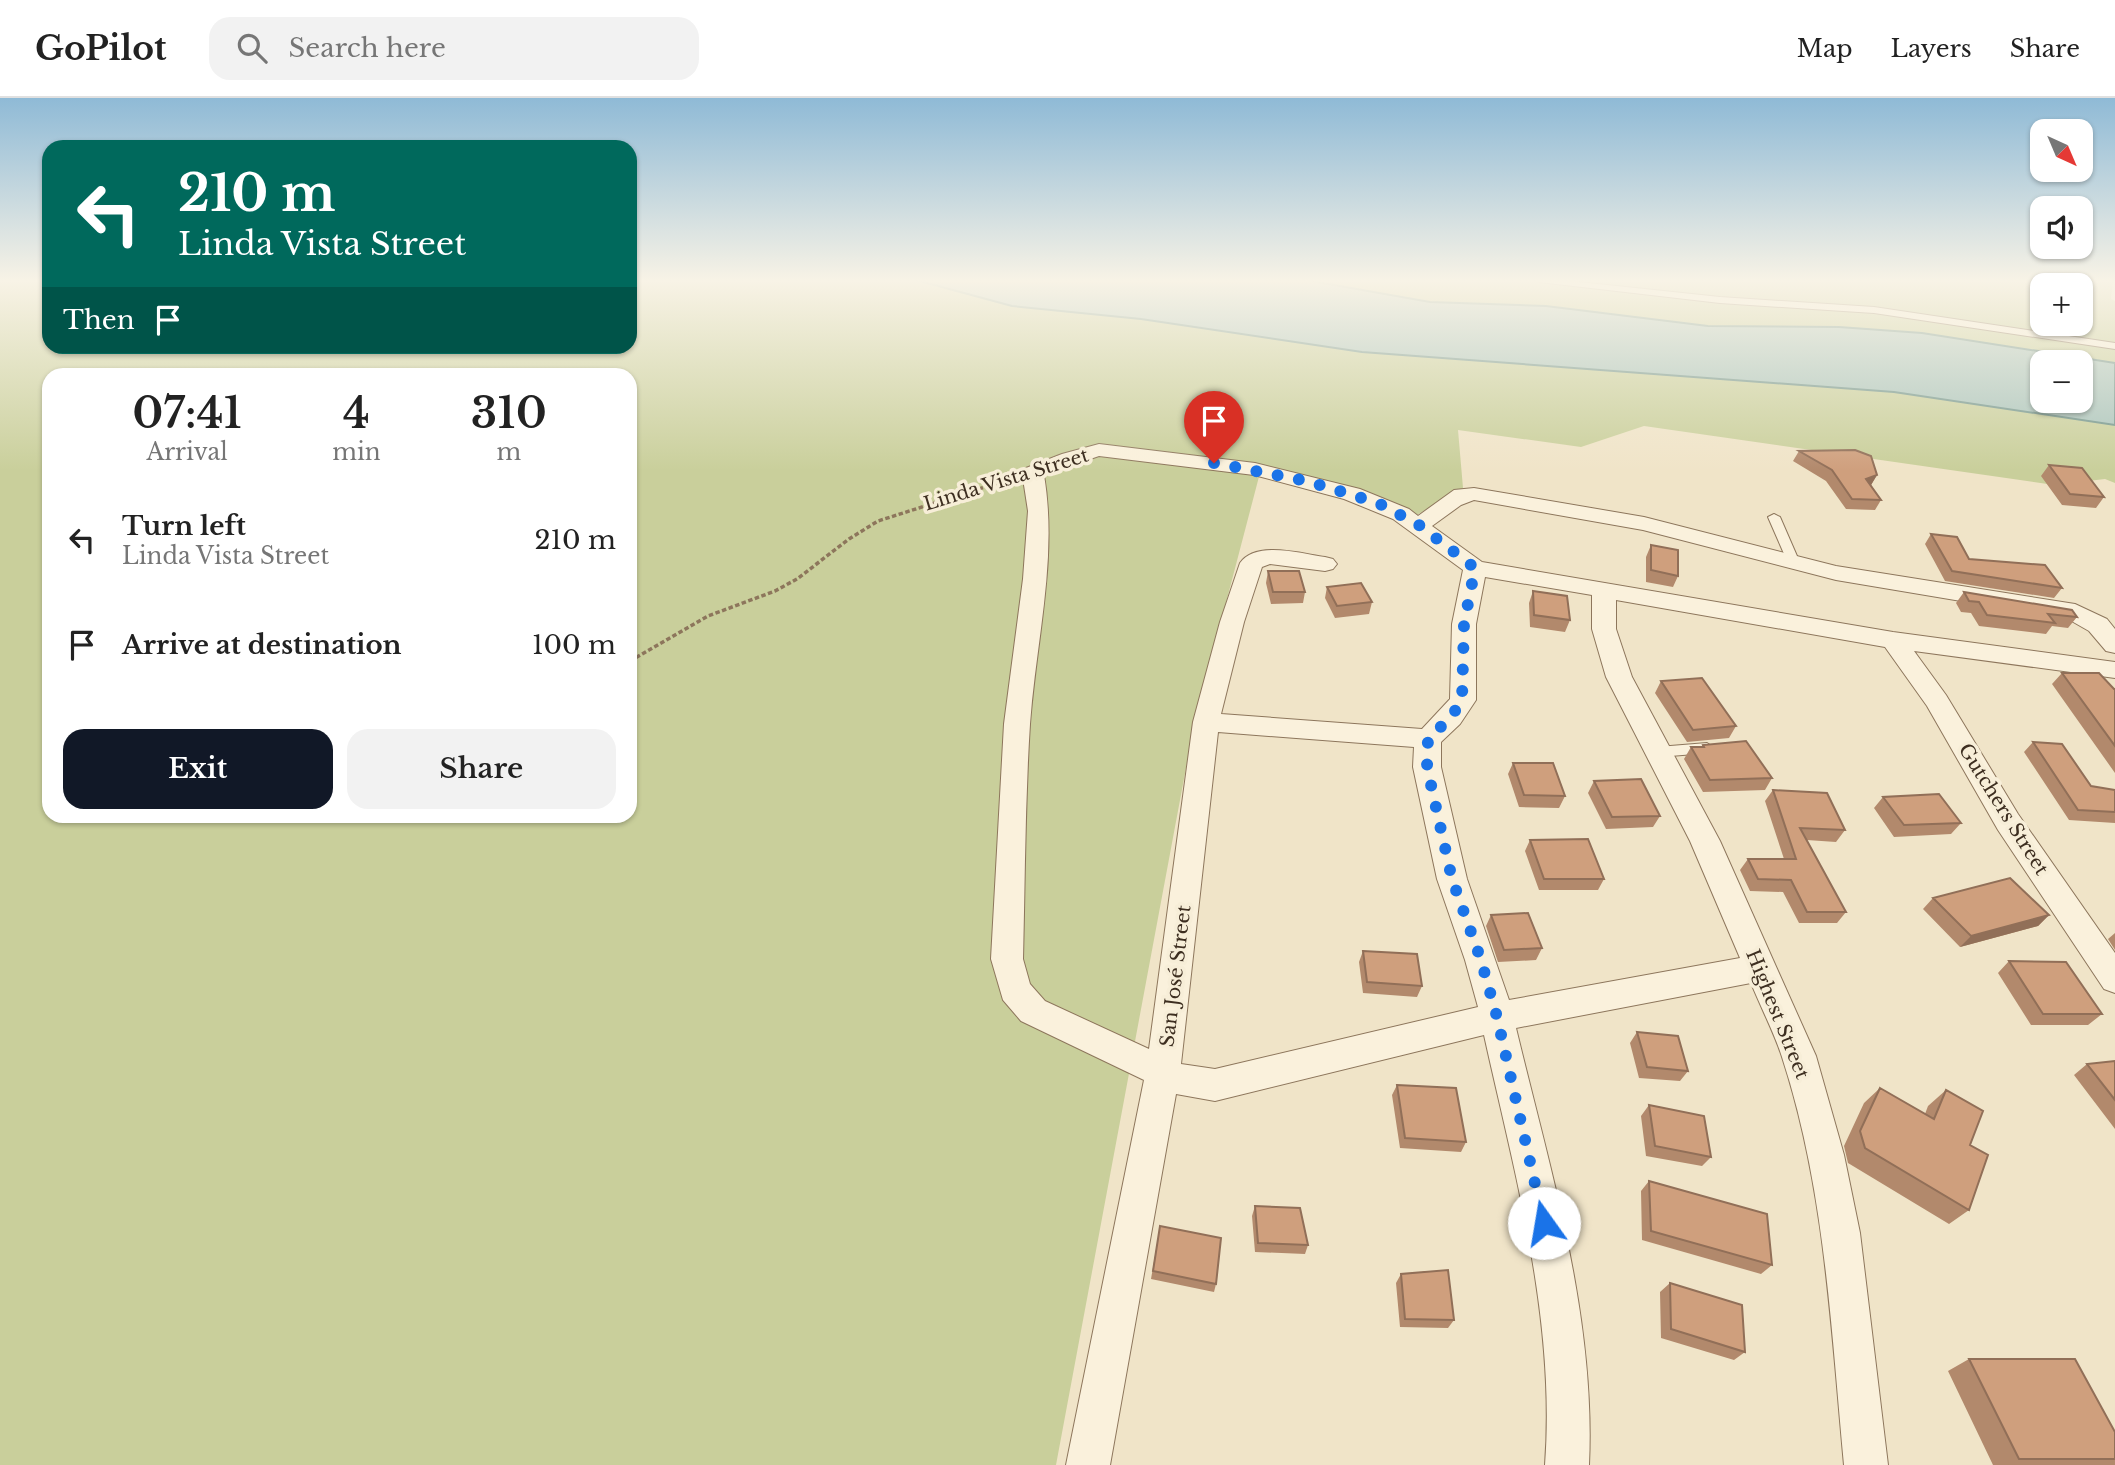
<!DOCTYPE html>
<html lang="en">
<head>
<meta charset="utf-8">
<style>
  :root { --surface:#fff; --page:#f2f2f2; --text:#222; --muted:#767676; --line:#e0e0e0; --accent:#111827 }
  body { margin:0; font-family:"Libre Baskerville",serif; background:var(--page); color:var(--text); height:100vh; display:flex; flex-direction:column; font-size:26px; white-space:nowrap }
  * { box-sizing:border-box; margin:0 }
  p { font-size:23px; color:var(--muted) }
  .icon { flex:none; width:38px; height:38px; fill:none; stroke:currentColor; stroke-width:2; stroke-linecap:round; stroke-linejoin:round }
  .map { position:relative; flex:1; overflow:hidden }
  .details { position:absolute; left:42px; top:270px; width:595px; height:455px; display:flex; flex-direction:column; background:var(--surface); border-radius:21px; box-shadow:0 2px 5px #0004 }
  .details>* { flex:none }
  .banner { position:absolute; left:42px; top:42px; width:595px; height:214px; border-radius:21px; box-shadow:0 2px 5px #0004; background:#00695c; color:#fff; overflow:hidden }
  .needle { width:46px; rotate:136deg }
  .tools { position:absolute; left:2030px; top:21px; display:grid; gap:14px }
  .tools a { display:grid; place-items:center; width:63px; height:63px; border-radius:14px; background:var(--surface); box-shadow:0 2px 5px #0004; font-size:35px }
  .pin { position:absolute; display:grid; place-items:center; width:60px; height:60px; color:#fff; margin:-72px -30px; border-radius:50% 50% 50% 0; rotate:-45deg; box-shadow:0 0 7px #0007 }
  .pin .icon { rotate:45deg }
  .me { position:absolute; width:77px; margin:-38px; rotate:347deg; stroke-linejoin:round; filter:drop-shadow(0 0 5px #0008) }
  .turn { display:flex; align-items:center; gap:24px; height:147px; padding:0 21px; font-size:32px }
  .turn .icon { width:91px; height:91px; stroke-width:2.5 }
  .turn b { display:block; font-size:49px; line-height:60px }
  .then { display:flex; align-items:center; height:66px; padding:0 21px; background:#0003; gap:14px; font-size:26px }
  .eta { display:flex; justify-content:space-evenly; align-items:center; height:119px; text-align:center }
  .eta b { font-size:42px; font-weight:600; line-height:49px }
  .cta { display:flex; gap:14px; margin-top:auto; padding:14px 21px }
  .cta a { flex:1; height:80px; border-radius:21px; background:var(--accent); color:#fff; font-size:28px; font-weight:600; line-height:80px; text-align:center }
  .cta a+a { background:var(--page); color:var(--text) }
  ul { padding:0; list-style:none }
  li { display:flex; align-items:center; gap:21px; height:105px; padding:0 21px }
  li div { flex:1 }
  li b { display:block; font-size:26px }
  li em { font-style:normal }
  header { display:flex; align-items:center; gap:42px; box-sizing:border-box; height:98px; padding:0 35px; background:var(--surface); border-bottom:2px solid var(--line) }
  header strong { font-size:33px }
  nav { display:flex; gap:38px; margin-inline-start:auto; font-size:24px }
  .search { width:490px; height:63px; background:var(--page); display:flex; align-items:center; gap:18px; box-sizing:border-box; padding:0 24px; border-radius:21px; color:var(--muted); font-size:26px }
  .map>svg:first-child { display:block }
  .green { fill:#c9cf9b; fill-rule:evenodd }
  .water { fill:#a9c4bc; stroke:#6f938a; stroke-width:2; fill-rule:evenodd }
  .lines { fill:none; stroke-linecap:round; stroke-linejoin:round }
  .service-casing { stroke:#8d765c; stroke-width:2 }
  .minor-casing { stroke:#8d765c; stroke-width:2 }
  .path-far1 { stroke:#8d765c; stroke-width:2.5; stroke-dasharray:3.5 2.5; stroke-linecap:butt }
  .path { stroke:#8d765c; stroke-width:3.5; stroke-dasharray:4.5 2.5; stroke-linecap:butt }
  .service { fill:#faf1dc; fill-rule:evenodd }
  .minor { fill:#faf1dc; fill-rule:evenodd }
  .wall { fill:#b2896c }
  .shaded-wall { fill:#916f58 }
  .building { fill:#cf9f7d; stroke:#916f58; stroke-width:2 }
  .route { stroke:#1a73e8; stroke-width:12; stroke-dasharray:0 21.6 }
  .labels { text-anchor:middle; stroke-width:7; stroke-linejoin:round; paint-order:stroke }
  .street-label { font-size:19px; fill:#3d2e20; stroke:#f7eed8 }
</style>
</head>
<body>
<header>
<strong>GoPilot</strong>
<div class="search"><svg class="icon" aria-label="search" viewBox="0 0 24 24"><circle cx="10" cy="10" r="6"/><path d="M15 15l6 6"/></svg>Search here</div>
<nav><a>Map</a><a>Layers</a><a>Share</a></nav>
</header>
<div class="map">
<svg width="2115" height="1367" viewBox="0 0 2115 1367">
  <rect width="100%" height="100%" fill="#f0e4c8"/>
  <path class="green" d="M0,182H49V248H630V182H916L1012,208L1141,221L1362,254L1894,294L2115,327V385L2105,381L2054,387L1644,328L1581,349L1458,332L1463,390L1415,418L1261,371L1194,627L1056,1367H0ZM49,276H630V718H49Z
    M1306,182H2113L2111,201L2115,203V265L1922,235L1839,229L1708,228L1546,208L1430,204ZM2042,187H2081V226H2042Z"/>
  <path class="water" d="M916,182H1306L1430,204L1546,208L1708,228L1839,229L1922,235L2115,265V327L1894,294L1362,254L1141,221L1012,208ZM2042,264H2081V303H2042Z"/>
  <g class="lines">
    <g class="service-casing">
      <path id="service" d="M1535,182H1560L1720,199L1874,209L2115,245V251L1874,215L1720,205L1539,184Z
        M1774,416L1780,419L1800,465L1798,467H1790L1788,465L1768,419Z
        M1707,645L1714,650L1707,655L1658,659L1651,654L1658,649Z"/>
    </g>
    <g class="minor-casing">
      <path id="minor" d="M1099,346L1255,365L1360,391L1409,411L1418,418L1454,392L1474,390L1644,419L1836,468L2075,506L2107,521L2115,531V555L2106,553L2089,533L2068,521L1836,482L1643,432L1474,402L1461,407L1432,428L1482,464L1893,534L2115,564V580L1914,553L1946,597L2018,716L2115,855V895L2104,891L1998,732L1927,608L1885,549L1616,502V531L1632,579L1720,743L1816,958L1844,1057L1860,1135L1888,1367H1844C1831,1230 1825,1090 1782,959C1774,934 1761,910 1751,885L1516,930C1550,1072 1596,1219 1589,1367H1545C1556,1222 1515,1077 1484,937L1215,1003L1176,996L1110,1367H1066L1144,982L1021,923L1003,902L991,861L1004,626L1023,481L1028,413L1022,374L1026,370L1062,356ZM1099,358L1254,377L1344,401L1393,421L1463,472L1452,526L1450,601L1422,631L1221,616L1244,524L1262,469L1270,466L1325,473L1333,471L1337,466L1333,461L1325,459C1302,456 1256,442 1240,465L1220,524L1193,624L1149,951L1045,903L1030,886L1023,861C1025,783 1025,704 1030,626C1036,543 1058,460 1044,377ZM1485,479L1592,497V531L1606,579L1690,743L1740,860L1509,902L1467,781L1441,669V644L1460,626L1476,602V526ZM1218,634L1414,649L1413,669L1437,781L1465,862L1478,909L1215,971L1181,966Z"/>
    </g>
    <path class="path-far1" d="M1005,382L1012,380"/>
    <path class="path" d="M630,563L708,518L775,493L797,481L849,441L878,423L1010,381"/>
    <use href="#service" class="service"/>
    <use href="#minor" class="minor"/>
  </g>
  <path class="wall" d="M1799,353L1877,377L1871,387L1881,402L1875,412L1846,411L1826,383L1793,363Z
    M2049,367L2104,399L2096,410L2062,407L2041,378Z
    M1931,436L1969,461L2062,490L2054,500L1945,483L1925,446Z
    M1651,447L1678,478L1673,489L1646,484V459Z
    M1268,473L1305,494L1303,505L1271,506L1266,485Z
    M1327,489L1372,504L1369,516L1335,520L1325,500Z
    M1533,493L1570,522L1565,534L1530,529L1529,505Z
    M1964,494L2077,519L2068,530L2052,528L2046,536L1979,528L1971,515L1961,514L1956,505Z
    M2062,575L2115,591V675L2052,586Z
    M1661,583L1736,628L1729,640L1687,644L1655,595Z
    M2033,644L2091,688L2115,692V725L2069,722L2024,654Z
    M1703,647L1772,680L1765,692L1703,694L1684,661L1691,649H1701Z
    M1513,665L1565,698L1559,710L1519,709L1508,676Z
    M1594,683L1660,718L1653,729L1606,731L1588,695Z
    M1773,692L1845,732L1836,744L1807,742L1846,814L1837,825H1799L1783,794L1750,793L1740,772L1748,761H1784L1765,703Z
    M1883,699L1961,725L1951,736L1894,739L1874,710Z
    M1530,742L1604,781L1598,792H1539L1525,753Z
    M1933,800L2049,817L2038,828L1960,849L1923,811Z
    M1491,817L1542,850L1536,862L1498,864L1486,828Z
    M2115,835V852L2108,841Z
    M1363,853L1422,888L1417,899L1363,895L1359,864Z
    M2009,863L2102,916L2088,927H2031L1998,875Z
    M1637,934L1688,973L1680,983L1639,980L1630,945Z
    M2115,963V1031L2074,977L2087,966Z
    M1397,987L1466,1044L1461,1054L1400,1050L1392,997Z
    M1880,990L1925,1016L1928,1008L1946,992L1970,1047L1969,1112L1949,1126L1848,1065L1844,1048L1864,1005Z
    M1649,1007L1711,1059L1702,1068L1646,1058L1641,1018Z
    M1649,1083L1772,1167L1761,1176L1642,1142L1641,1093Z
    M1255,1108L1308,1147L1305,1156L1255,1154L1252,1118Z
    M1160,1128L1216,1186L1214,1194L1151,1181Z
    M1401,1176L1454,1222L1448,1230L1400,1229L1396,1185Z
    M1670,1185L1745,1254L1734,1262L1661,1240L1660,1194Z
    M1969,1261L2115,1334V1367H1993L1948,1273Z"/>
  <path class="shaded-wall" d="M1877,377L1871,387L1860,391L1866,381Z
    M2049,817L2038,828L1960,849L1971,838Z"/>
  <path class="building" d="M1855,352L1871,358L1877,377L1866,381L1881,402L1852,401L1832,372L1799,353Z
    M2049,367L2082,370L2104,399L2070,396Z
    M1931,436L1957,439L1969,461L2045,467L2062,490L1952,473Z
    M1651,447L1678,452V478L1651,472Z
    M1268,473H1299L1305,494H1273Z
    M1361,485L1372,504L1337,508L1327,489Z
    M1533,493L1567,498L1570,522L1534,517Z
    M1964,494L2072,512L2077,519L2048,516L2055,525L1987,517L1979,504L1969,503Z
    M2062,575H2099L2114,591H2115V648Z
    M1702,580L1736,628L1693,632L1661,583Z
    M1746,643L1772,680L1710,682L1691,649H1704L1703,647Z
    M2033,644L2062,646L2091,688L2115,692V714L2078,712Z
    M1513,665H1553L1565,698L1524,697Z
    M1641,681L1660,718L1612,719L1594,683Z
    M1773,692L1827,695L1845,732L1800,730L1846,814H1807L1791,782L1758,781L1748,761H1796Z
    M1939,696L1961,725L1904,727L1883,699Z
    M1588,741L1604,781H1544L1530,742Z
    M2010,780L2049,817L1971,838L1933,800Z
    M1528,815L1542,850L1504,852L1491,817Z
    M1363,853L1417,856L1422,888L1367,884Z
    M2009,863L2066,864L2102,916H2043Z
    M1637,934L1678,938L1688,973L1647,969Z
    M2115,963V1002L2087,966Z
    M1397,987L1456,990L1466,1044L1405,1040Z
    M1880,990L1934,1021L1946,992L1983,1013L1970,1047L1988,1057L1969,1112L1865,1050L1860,1033Z
    M1649,1007L1704,1018L1711,1059L1655,1048Z
    M1649,1083L1767,1116L1772,1167L1651,1133Z
    M1255,1108L1300,1110L1308,1147L1258,1145Z
    M1160,1128L1221,1140L1216,1186L1153,1173Z
    M1448,1172L1454,1222L1405,1221L1401,1176Z
    M1670,1185L1742,1207L1745,1254L1671,1231Z
    M1969,1261H2075L2115,1334V1361H2019Z"/>
  <linearGradient id="sky" x2="0" y2="1"><stop stop-color="#8fbad6"/><stop offset="0.49" stop-color="#f8f3e6"/><stop offset="1" stop-color="#f8f3e6" stop-opacity="0"/></linearGradient>
  <rect width="2115" height="373" fill="url(#sky)"/>
  <g class="lines">
    <path class="route" d="M1214,365L1307,383L1378,405L1419,427L1475,470L1464,526L1462,602L1451,619L1428,641L1427,669L1452,781L1481,862L1497,919L1544,1125"/>
  </g>
  <g class="labels">
    <g class="street-label">
      <text transform="translate(1006 381) rotate(-17)" y="7">Linda Vista Street</text>
      <text transform="translate(2004 711) rotate(58)" y="7">Gutchers Street</text>
      <text transform="translate(1175 878) rotate(-83)" y="7">San José Street</text>
      <text transform="translate(1778 916) rotate(68)" y="7">Highest Street</text>
    </g>
  </g>
</svg>
<div class="tools">
<a><svg class="needle" viewBox="-14 -14 28 28"><path d="M0-13l5 13h-10z" fill="#e53935"/><path d="M0 13l5-13h-10z" fill="#767676"/></svg></a>
<a><svg class="icon" aria-label="sound" viewBox="0 0 24 24"><path d="M4 9h4l5-4v14l-5-4H4zM17 9q2 3 0 6"/></svg></a>
<a>+</a>
<a>−</a>
</div>
<div class="pin" style="left:1214px;top:365px;background:#d93025"><svg class="icon" aria-label="arrive" viewBox="0 0 24 24"><path d="M6 21V4h12l-3 4 3 4H6"/></svg></div>
<svg class="me" style="left:1544px;top:1125px" viewBox="-20 -20 40 40"><circle r="19" fill="#fff"/><path d="M0-13L10 11 0 6-10 11z" fill="#1a73e8"/></svg>
<div class="banner">
<div class="turn"><svg class="icon" aria-label="left" viewBox="0 0 24 24"><path d="M17 20v-9H6M10 6l-5 5 5 5"/></svg><div><b>210 m</b>Linda Vista Street</div></div>
<div class="then">Then<svg class="icon" aria-label="arrive" viewBox="0 0 24 24"><path d="M6 21V4h12l-3 4 3 4H6"/></svg></div>
</div>
<section class="details">
<div class="eta">
<div><b>07:41</b><p>Arrival</p></div>
<div><b>4</b><p>min</p></div>
<div><b>310</b><p>m</p></div>
</div>
<ul>
<li><svg class="icon" aria-label="left" viewBox="0 0 24 24"><path d="M17 20v-9H6M10 6l-5 5 5 5"/></svg><div><b>Turn left</b><p>Linda Vista Street</p></div><em>210 m</em></li>
<li><svg class="icon" aria-label="arrive" viewBox="0 0 24 24"><path d="M6 21V4h12l-3 4 3 4H6"/></svg><div><b>Arrive at destination</b></div><em>100 m</em></li>
</ul>
<div class="cta"><a>Exit</a><a>Share</a></div>
</section>
</div>
</body>
</html>
